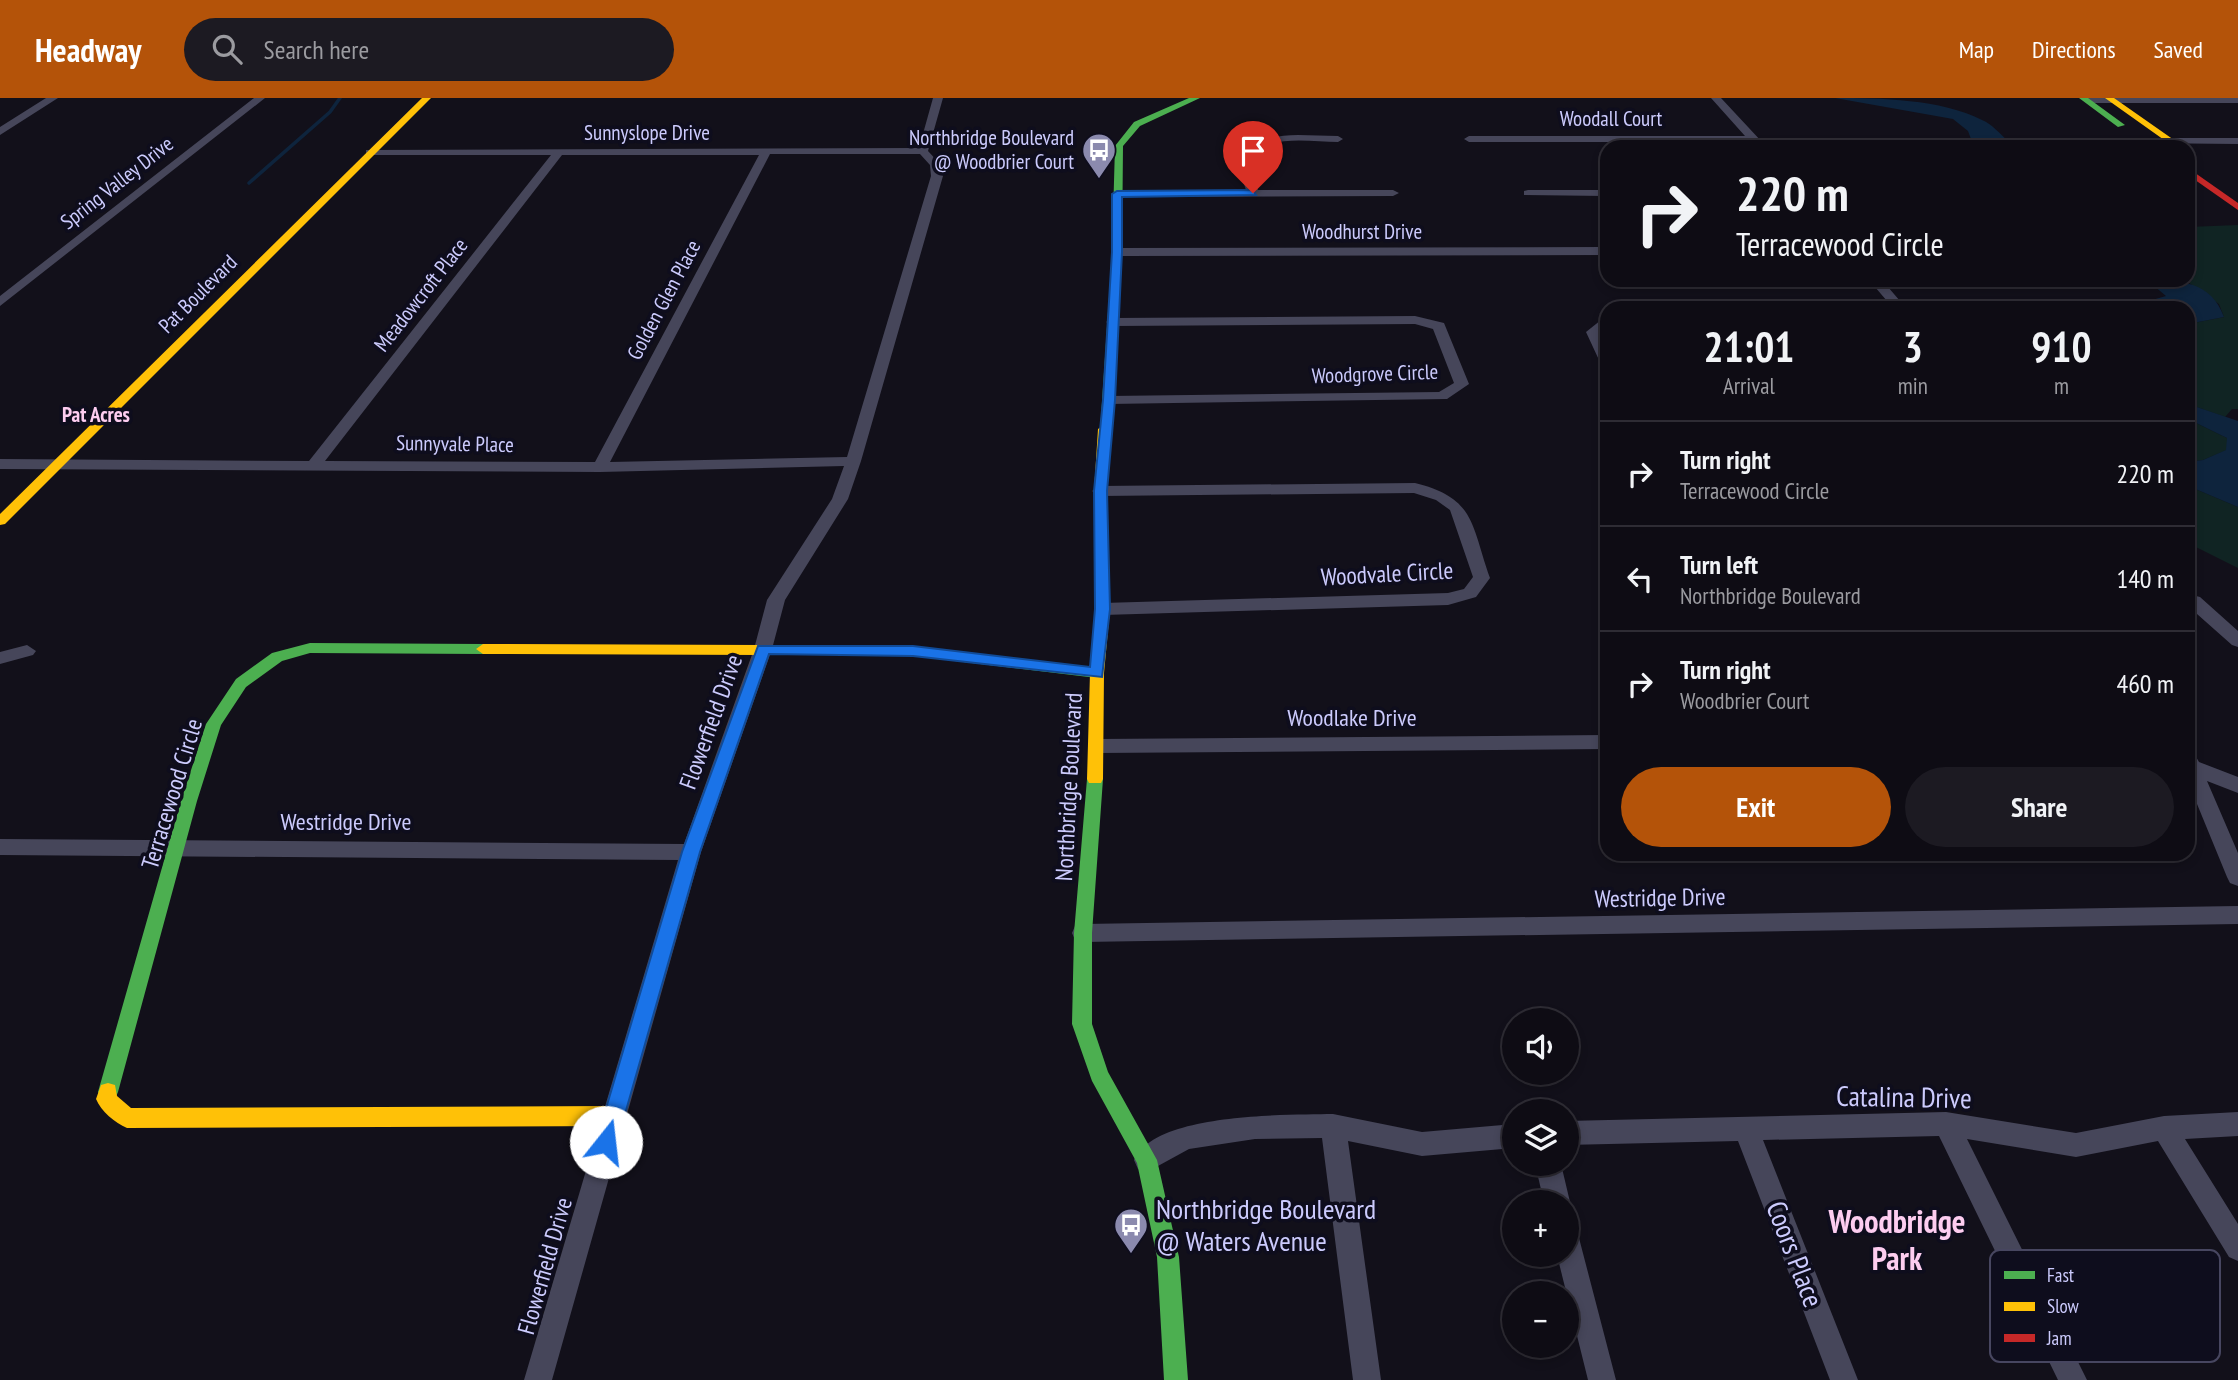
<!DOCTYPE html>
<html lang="en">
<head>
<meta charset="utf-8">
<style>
  :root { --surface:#0e0c14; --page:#1c1a22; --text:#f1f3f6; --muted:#9b9ba0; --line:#2e2c34; --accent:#b45309 }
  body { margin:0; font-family:"PT Sans Narrow",sans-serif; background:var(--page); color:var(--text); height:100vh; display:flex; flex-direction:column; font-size:26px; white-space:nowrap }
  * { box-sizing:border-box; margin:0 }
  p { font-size:23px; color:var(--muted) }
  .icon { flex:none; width:38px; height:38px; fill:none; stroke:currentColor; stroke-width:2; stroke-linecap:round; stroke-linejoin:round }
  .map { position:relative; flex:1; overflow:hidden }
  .sheet { position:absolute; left:1600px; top:203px; width:595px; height:560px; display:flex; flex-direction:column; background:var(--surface); border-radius:21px; box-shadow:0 4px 10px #0003,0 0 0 2px var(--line) }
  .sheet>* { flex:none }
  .banner { position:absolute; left:1600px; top:42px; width:595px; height:147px; border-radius:21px; box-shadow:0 4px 10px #0003,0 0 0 2px var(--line); background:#0e0c14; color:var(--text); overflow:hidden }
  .controls { position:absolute; left:1502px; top:910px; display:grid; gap:14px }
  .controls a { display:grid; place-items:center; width:77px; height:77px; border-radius:50%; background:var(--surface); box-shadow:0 4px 10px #0003,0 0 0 2px var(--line); font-size:35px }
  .pin { position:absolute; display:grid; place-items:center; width:60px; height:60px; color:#fff; margin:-72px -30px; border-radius:50% 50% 50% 0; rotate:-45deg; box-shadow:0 0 7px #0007 }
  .pin .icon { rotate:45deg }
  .me { position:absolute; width:77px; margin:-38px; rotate:16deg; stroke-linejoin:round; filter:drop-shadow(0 0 5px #0008) }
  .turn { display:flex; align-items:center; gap:24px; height:147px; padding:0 21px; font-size:32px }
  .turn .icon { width:91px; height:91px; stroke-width:2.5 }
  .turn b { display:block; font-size:49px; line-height:60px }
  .eta { display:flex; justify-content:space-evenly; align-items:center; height:119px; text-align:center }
  .eta b { font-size:42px; font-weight:800; line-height:49px }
  .cta { display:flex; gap:14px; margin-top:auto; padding:14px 21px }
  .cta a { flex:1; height:80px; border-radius:42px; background:var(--accent); color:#fff; font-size:28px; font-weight:800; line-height:80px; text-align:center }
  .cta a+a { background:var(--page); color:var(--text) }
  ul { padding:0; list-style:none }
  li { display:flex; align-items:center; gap:21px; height:105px; padding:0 21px; border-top:2px solid var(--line) }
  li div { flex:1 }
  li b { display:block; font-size:26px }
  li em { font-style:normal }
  header { display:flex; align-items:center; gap:42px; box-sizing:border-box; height:98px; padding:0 35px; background:var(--accent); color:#fff }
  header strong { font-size:33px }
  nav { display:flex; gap:38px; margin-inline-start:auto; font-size:24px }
  .search { width:490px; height:63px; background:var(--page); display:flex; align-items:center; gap:18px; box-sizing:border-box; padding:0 24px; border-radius:38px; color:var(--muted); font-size:26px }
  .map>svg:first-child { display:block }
  .green { fill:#102423 }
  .water { fill:#0e243d }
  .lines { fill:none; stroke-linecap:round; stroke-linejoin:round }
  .stream { stroke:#0e243d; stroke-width:3.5 }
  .street { fill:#46465a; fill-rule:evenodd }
  .fast { fill:#4caf50; fill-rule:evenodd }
  .slow { fill:#ffc107; fill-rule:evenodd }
  .jam { fill:#c62828; fill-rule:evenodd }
  .route { fill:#1a73e8; stroke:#114b97; stroke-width:2 }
  .labels { text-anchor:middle; stroke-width:7; stroke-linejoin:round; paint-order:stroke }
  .far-street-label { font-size:21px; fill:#cccbfd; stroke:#0e0d1d }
  .far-poi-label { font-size:21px; fill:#cccbfd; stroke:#0e0d1d; text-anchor:end }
  .far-neighbourhood-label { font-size:21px; font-weight:bold; fill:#fdcdf0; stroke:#0e0d1d }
  .street-label { font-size:24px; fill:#cccbfd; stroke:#0e0d1d }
  .near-street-label { font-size:28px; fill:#cccbfd; stroke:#0e0d1d }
  .near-poi-label { font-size:28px; fill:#cccbfd; stroke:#0e0d1d; text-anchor:start }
  .near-neighbourhood-label { font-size:32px; font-weight:bold; fill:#fdcdf0; stroke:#0e0d1d }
  .key { fill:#0e0d1d; stroke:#474660; stroke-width:2 }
  .key-label { font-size:19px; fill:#cccbfd }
</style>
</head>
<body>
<header>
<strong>Headway</strong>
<div class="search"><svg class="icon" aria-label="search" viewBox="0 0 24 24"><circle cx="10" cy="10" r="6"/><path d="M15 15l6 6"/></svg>Search here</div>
<nav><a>Map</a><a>Directions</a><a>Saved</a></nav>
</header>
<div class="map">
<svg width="2238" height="1282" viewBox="0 0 2238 1282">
  <rect width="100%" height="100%" fill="#12101a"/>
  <path class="green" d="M2238,127V311H2232L2225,319L2188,306V226L2224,219L2219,206L2185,182L2188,129Z
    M2188,321L2227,340V352L2203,362L2188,364Z
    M2188,381L2193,390L2238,409V470L2188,445Z"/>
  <path class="water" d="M1835,0C1880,0 1941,1 1982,22C1992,26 2000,36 2008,43L2006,49H1974L1968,33L1953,21Z
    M2147,182C2180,182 2211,183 2224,219L2188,226V210H2081L2145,204L2166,198Z
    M2188,306L2238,323V409L2193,390L2188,381V364L2203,362L2226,352L2227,340L2188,321Z"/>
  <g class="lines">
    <path class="stream" d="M249,85L330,14L340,0"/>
    <path class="street" d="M46,0H58L0,37V29Z
      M254,0H265L0,208V198Z
      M933,0H943L928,53L940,66L943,78L861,363L848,401L785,502L772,551L701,754L552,1282H524L678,762L0,757V741L684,746L754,551L767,502L832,401L844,368L600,374L0,371V361L309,363L551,57H370L366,56V52L919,50ZM770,56H920L930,67L931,78L847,359L610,364ZM562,57H759L595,364L325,363Z
      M1711,0H1721L1762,44V48H1754L1751,44H1469L1464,41L1469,38H1745Z
      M2083,0H2238V5H2087Z
      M1298,37L1338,38L1343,41L1338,44C1309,44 1266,35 1246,62L1258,92H1393L1399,95L1393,98L1117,99L1111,96L1117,93L1246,92L1236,62C1251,40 1273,38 1298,37Z
      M2144,40H2238V46L2140,45L2139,43Z
      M1528,92H1606V98L1524,97V93Z
      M1606,149V157L1117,158L1111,154L1117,150Z
      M1869,182H1882L1906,210H1893Z
      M1415,218L1444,225L1469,286L1447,301L1109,306L1102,302L1109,298L1439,294L1454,285L1433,231L1415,226L1113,228L1106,224L1113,220Z
      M1606,218V229L1600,235L1606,248V266L1599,262L1586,234Z
      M1415,385C1476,400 1471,427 1490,480L1476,499L1448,507L1103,517L1094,511L1103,505L1448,495L1464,491L1473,479L1450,412L1436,402L1414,395L1100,398L1092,393L1100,388Z
      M2188,496L2200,499L2238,533V549L2232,547L2188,508Z
      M27,547L36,553L33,557L0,566V554Z
      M1606,637V651L1098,655L1088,648L1098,641Z
      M2188,655L2195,657L2199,664L2238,679V695L2207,683L2238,755V788L2230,785L2227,779L2188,684Z
      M2238,808V826L1083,844L1075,842L1072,835L1075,828L1083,826Z
      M1946,1014L2076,1035L2164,1018L2238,1014V1038L2185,1041L2238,1126V1163L2229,1159L2158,1043L2076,1059L1967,1041L2087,1282H2058L1939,1038L1763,1042L1858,1282H1830L1738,1043L1566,1047V1023Z
      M1333,1016L1422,1034L1514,1026V1050L1422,1058L1348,1043L1381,1282H1353L1322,1040L1255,1041L1189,1051L1147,1074L1138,1071L1134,1062C1155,1014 1288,1017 1333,1016Z
      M1535,1066H1561L1570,1104L1566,1113V1104H1544Z
      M1566,1127L1575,1131L1579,1140L1616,1282H1588L1557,1157H1566Z"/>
    <path class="fast" d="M1189,0H1200L1140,28L1123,48L1122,154L1110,331L1108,334H1100L1112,154L1115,48L1134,24Z
      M2079,0H2088L2125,27L2118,29Z
      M310,545L483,546L490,551L483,556L310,555L282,563L246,589L221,627L197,703L118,994L115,1001L108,1003L101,1001L98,994L181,703L206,626L236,581L272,555Z
      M762,547L913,548L1097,570L1104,575L1097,580L913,558L757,556L755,552L757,548Z
      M1095,675L1101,677L1103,681L1092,835V926L1108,974L1157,1062L1179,1159L1188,1282H1164L1157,1159L1137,1065L1092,983L1072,926L1074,835L1087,681L1089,677Z"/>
    <path class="slow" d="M422,0H431L5,426L0,427V416Z
      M2105,0H2114L2184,49H2174Z
      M1104,327L1110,331L1106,393L1110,511L1104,575L1103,681L1101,685H1089L1087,681L1090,575L1096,511L1094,393L1098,331Z
      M483,546L762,547L769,552L762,557L483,556L476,551Z
      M108,985L115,987L117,998L131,1010L614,1008L621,1011L624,1018L621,1025L614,1028L127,1030C115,1025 101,1013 96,1001L101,987Z"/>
    <path class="jam" d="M2188,70L2238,105V112L2188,77Z"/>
  </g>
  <path class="route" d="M1253,92L1256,97L1122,99V154L1115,302L1107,393L1110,511L1102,579L913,558L769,556L700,754L617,1044L614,1051L606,1054L599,1051L596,1044L682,754L758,548H913L1090,569L1095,511L1094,393L1103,302L1112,154V96L1117,93Z"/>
  <defs>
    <g id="bus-pin" transform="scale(1.75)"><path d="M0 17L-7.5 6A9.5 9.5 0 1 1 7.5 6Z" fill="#8b8aae" stroke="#0e0d1d"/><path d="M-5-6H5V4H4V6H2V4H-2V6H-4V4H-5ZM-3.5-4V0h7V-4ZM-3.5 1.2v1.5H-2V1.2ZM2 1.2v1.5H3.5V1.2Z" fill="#fff"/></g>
  </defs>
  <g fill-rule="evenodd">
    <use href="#bus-pin" x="1099" y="52"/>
    <use href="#bus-pin" x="1131" y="1127"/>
  </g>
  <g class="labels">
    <g class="far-street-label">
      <text x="1611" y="28">Woodall Court</text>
      <text x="647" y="42">Sunnyslope Drive</text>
      <text transform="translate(117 85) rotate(-38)" y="7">Spring Valley Drive</text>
      <text x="1362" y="141">Woodhurst Drive</text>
      <text transform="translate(198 196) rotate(-45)" y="7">Pat Boulevard</text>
      <text transform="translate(421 197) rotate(-52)" y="7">Meadowcroft Place</text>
      <text transform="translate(664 202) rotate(-62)" y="7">Golden Glen Place</text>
      <text transform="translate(1375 276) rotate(-2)" y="7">Woodgrove Circle</text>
      <text transform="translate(455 346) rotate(1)" y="7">Sunnyvale Place</text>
    </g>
    <g class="far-poi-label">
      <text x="1074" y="47">Northbridge Boulevard<tspan x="1074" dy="24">@ Woodbrier Court</tspan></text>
    </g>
    <g class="far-neighbourhood-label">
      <text x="96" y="324">Pat Acres</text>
    </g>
    <g class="street-label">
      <text transform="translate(1387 476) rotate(-3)" y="8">Woodvale Circle</text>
      <text x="1352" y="628">Woodlake Drive</text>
      <text transform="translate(711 624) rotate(-70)" y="8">Flowerfield Drive</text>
      <text transform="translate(1069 689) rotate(-87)" y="8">Northbridge Boulevard</text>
      <text transform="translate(172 696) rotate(-73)" y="8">Terracewood Circle</text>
      <text x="346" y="732">Westridge Drive</text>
      <text transform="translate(1660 800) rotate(-1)" y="8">Westridge Drive</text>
      <text transform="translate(545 1168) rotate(-74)" y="8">Flowerfield Drive</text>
    </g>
    <g class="near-street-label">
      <text transform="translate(1904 999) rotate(1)" y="10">Catalina Drive</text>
      <text transform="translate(1795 1156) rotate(69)" y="10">Coors Place</text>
    </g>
    <g class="near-poi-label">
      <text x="1156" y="1121">Northbridge Boulevard<tspan x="1156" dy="32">@ Waters Avenue</tspan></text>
    </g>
    <g class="near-neighbourhood-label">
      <text x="1897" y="1135">Woodbridge<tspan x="1897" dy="37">Park</tspan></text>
    </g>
  </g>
  <rect x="1990" y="1152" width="230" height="112" rx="10" class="key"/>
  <rect x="2004" y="1173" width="31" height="8" fill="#4caf50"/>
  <rect x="2004" y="1204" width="31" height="9" fill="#ffc107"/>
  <rect x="2004" y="1236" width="31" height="8" fill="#c62828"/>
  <g class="key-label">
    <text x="2047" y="1184">Fast</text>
    <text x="2047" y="1215">Slow</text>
    <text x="2047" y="1247">Jam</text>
  </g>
</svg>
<div class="controls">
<a><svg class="icon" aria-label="sound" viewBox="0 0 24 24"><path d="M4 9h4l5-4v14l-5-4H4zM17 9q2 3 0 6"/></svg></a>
<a><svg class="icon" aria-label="layers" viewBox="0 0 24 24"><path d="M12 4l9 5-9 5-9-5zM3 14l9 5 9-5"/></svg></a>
<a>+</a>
<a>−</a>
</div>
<div class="pin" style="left:1253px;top:95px;background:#d93025"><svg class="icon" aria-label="arrive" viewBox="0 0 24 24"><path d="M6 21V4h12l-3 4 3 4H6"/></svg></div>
<svg class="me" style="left:606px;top:1044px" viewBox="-20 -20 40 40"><circle r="19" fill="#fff"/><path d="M0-13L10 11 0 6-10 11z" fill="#1a73e8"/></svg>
<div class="banner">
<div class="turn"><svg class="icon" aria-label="right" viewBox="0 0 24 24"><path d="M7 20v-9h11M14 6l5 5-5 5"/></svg><div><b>220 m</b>Terracewood Circle</div></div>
</div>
<section class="sheet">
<div class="eta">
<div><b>21:01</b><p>Arrival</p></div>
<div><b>3</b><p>min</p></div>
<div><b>910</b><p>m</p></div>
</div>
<ul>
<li><svg class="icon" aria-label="right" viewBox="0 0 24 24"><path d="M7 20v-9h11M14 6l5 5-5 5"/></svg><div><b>Turn right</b><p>Terracewood Circle</p></div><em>220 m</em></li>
<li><svg class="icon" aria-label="left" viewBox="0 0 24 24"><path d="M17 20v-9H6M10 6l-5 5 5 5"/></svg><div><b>Turn left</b><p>Northbridge Boulevard</p></div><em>140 m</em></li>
<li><svg class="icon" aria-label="right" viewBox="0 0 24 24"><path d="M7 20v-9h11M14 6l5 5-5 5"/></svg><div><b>Turn right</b><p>Woodbrier Court</p></div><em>460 m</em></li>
</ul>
<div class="cta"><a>Exit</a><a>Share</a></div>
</section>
</div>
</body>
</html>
